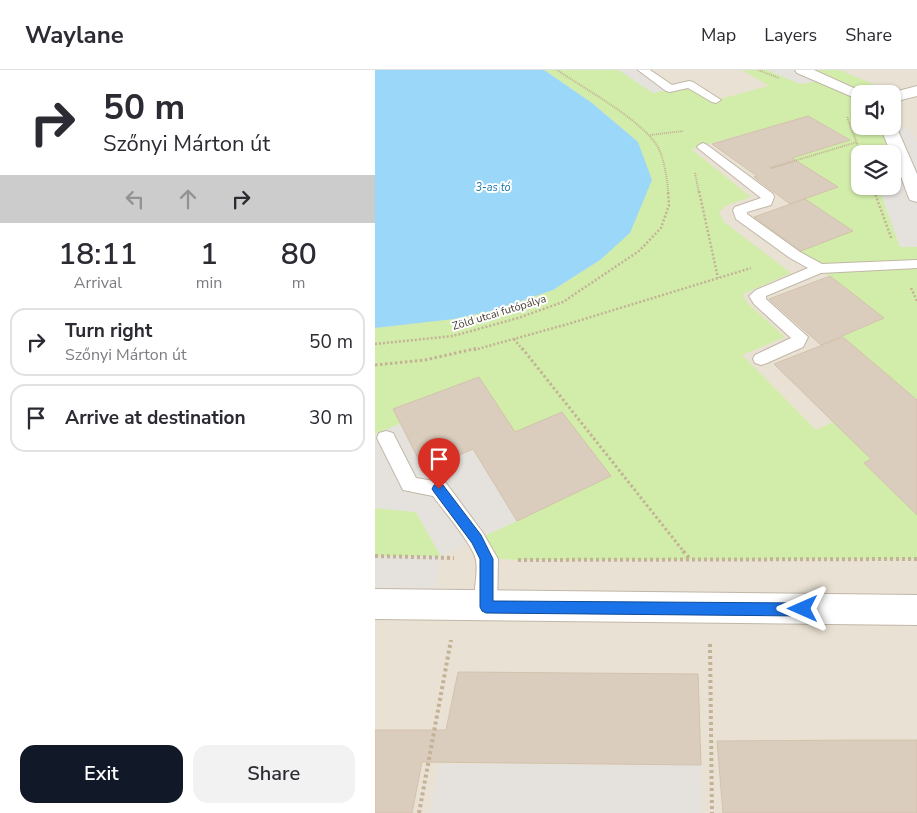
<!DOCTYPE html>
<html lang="en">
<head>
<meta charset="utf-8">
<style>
  :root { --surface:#fff; --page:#f2f2f3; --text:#2b2b33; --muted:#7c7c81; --line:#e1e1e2; --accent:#111827 }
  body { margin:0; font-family:"Nunito Sans",sans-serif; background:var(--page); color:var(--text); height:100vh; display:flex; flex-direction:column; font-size:19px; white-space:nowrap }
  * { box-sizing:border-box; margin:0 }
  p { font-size:16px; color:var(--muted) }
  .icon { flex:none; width:28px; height:28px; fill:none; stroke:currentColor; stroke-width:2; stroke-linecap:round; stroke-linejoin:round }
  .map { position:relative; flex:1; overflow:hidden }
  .side { display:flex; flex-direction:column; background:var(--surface); width:375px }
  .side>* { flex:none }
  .top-card { background:#fff; color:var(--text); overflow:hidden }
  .controls { position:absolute; left:476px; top:15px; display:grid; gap:10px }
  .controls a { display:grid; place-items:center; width:50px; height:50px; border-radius:10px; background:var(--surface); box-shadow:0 1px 4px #0004; font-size:25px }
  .pin { position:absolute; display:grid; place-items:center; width:42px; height:42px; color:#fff; margin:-51px -21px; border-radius:50% 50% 50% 0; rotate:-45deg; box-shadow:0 0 5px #0007 }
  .pin .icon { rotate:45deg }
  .me { position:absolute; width:55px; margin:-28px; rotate:270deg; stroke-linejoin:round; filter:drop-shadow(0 0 4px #0008) }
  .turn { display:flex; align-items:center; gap:18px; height:105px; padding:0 20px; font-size:22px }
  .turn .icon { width:65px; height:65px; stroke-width:2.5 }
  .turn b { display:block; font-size:35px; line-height:42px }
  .lanes { display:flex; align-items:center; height:48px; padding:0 20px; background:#0003; justify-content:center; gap:25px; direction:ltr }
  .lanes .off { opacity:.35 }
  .eta { display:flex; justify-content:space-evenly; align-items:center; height:85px; text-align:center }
  .eta b { font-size:30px; font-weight:600; line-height:35px }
  .button { display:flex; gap:10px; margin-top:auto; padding:10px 20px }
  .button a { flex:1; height:58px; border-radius:15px; background:var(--accent); color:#fff; font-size:20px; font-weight:600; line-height:58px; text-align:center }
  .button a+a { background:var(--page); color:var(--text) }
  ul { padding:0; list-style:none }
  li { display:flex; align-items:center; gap:15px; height:68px; margin:0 10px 8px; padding:0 10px; border:2px solid var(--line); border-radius:15px }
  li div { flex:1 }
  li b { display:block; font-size:19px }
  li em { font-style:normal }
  header { display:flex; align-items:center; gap:30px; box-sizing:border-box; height:70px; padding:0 25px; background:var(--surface); border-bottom:1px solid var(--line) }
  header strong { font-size:24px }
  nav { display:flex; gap:28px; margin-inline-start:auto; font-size:18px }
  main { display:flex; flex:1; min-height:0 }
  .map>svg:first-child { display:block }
  .residential { fill:#e9e1d3; fill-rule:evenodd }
  .green { fill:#d2edaa; fill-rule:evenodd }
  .parking { fill:#e5e2de }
  .water { fill:#9bd7f8 }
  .building { fill:#dacdbd; stroke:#d3c2ac }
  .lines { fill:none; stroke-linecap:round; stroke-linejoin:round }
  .service-casing { stroke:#c1b7a7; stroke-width:2 }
  .minor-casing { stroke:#c1b7a7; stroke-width:2 }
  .path-far3 { stroke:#c4b297; stroke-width:2; stroke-dasharray:1 1; stroke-linecap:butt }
  .path-far2 { stroke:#c4b297; stroke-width:2.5; stroke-dasharray:2 2; stroke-linecap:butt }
  .path-far1 { stroke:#c4b297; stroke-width:3; stroke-dasharray:2.5 2.5; stroke-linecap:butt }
  .path { stroke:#c4b297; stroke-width:4; stroke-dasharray:3 3; stroke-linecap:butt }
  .service { fill:#fff; fill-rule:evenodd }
  .minor { fill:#fff; fill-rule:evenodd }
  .route { fill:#1a73e8; stroke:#114b97 }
  .labels { text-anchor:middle; stroke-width:4; stroke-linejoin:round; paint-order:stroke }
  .far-water-label { font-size:11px; font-style:italic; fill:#2079ae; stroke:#fff }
  .far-street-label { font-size:11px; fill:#483f34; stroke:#fff }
</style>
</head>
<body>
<header>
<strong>Waylane</strong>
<nav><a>Map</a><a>Layers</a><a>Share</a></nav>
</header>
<main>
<section class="side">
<div class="top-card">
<div class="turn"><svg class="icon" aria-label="right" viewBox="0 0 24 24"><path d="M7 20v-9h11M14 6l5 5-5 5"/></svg><div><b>50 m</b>Szőnyi Márton út</div></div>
<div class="lanes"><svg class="icon off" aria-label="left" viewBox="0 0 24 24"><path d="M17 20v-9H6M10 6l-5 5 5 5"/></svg><svg class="icon off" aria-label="ahead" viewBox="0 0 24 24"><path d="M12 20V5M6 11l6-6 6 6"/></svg><svg class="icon" aria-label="right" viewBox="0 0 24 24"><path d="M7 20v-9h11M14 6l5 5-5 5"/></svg></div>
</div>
<div class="eta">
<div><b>18:11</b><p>Arrival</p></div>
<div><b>1</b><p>min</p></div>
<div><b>80</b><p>m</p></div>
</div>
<ul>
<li><svg class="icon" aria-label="right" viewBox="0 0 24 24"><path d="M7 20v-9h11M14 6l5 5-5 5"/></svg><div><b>Turn right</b><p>Szőnyi Márton út</p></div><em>50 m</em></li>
<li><svg class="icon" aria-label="arrive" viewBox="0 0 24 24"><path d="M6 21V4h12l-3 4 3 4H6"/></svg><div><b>Arrive at destination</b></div><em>30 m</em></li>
</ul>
<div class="button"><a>Exit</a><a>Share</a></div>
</section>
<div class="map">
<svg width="542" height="743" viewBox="0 0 542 743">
  <rect width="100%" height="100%" fill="#f5efe6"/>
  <path class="residential" d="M0,0H542V743H0ZM485,24H518V56H485ZM485,84H518V116H485Z"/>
  <path class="green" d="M169,0H244L278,23L314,14L341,30L394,16L367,0H464L525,25L518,27V24H485V56H512L542,126V366L489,393L542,445V489L142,490L112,488L101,469L236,406L187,342L140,362L104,307L18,339L25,354L0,364V258L79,249L120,240L178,220L225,190L263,72L217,33ZM433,46L474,70L417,88L463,117L430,129L477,161L424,181L420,185L455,206L509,248L467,266L529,319L441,360L367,285L410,267L372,233L368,224L416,203L349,152L344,142L352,135L376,127L316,79ZM485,84H518V116H485Z
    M0,438L41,442L66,486H0Z"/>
  <path class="parking" d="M244,0H266L295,19L278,23Z
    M392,0H427L451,10L425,14Z
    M513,57L534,58L542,73V177H525L503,116H518V84H491L489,78L521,79Z
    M25,354L49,400L100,379L142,451L66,486L56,535L0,534V486H66L41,442L0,438V364Z
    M64,694L326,695L327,743H55Z"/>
  <path class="water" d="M0,0H169L217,33L263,72L277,110L255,163L225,190L178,220L120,240L79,249L0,258Z"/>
  <path class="building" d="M433,46L475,70L417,88L463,117L415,134L379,107L382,106L337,74Z
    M430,129L478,161L426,181L379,147Z
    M455,206L509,248L446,275L394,229Z
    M468,267L542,330V445L489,393L496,389L399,294Z
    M104,307L140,362L187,342L236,406L142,451L98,379L49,400L18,339Z
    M83,602L323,604L326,695L47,692L37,743H0V660H71Z
    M488,670H542V743H348L342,671Z"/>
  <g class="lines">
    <g class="service-casing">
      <path id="service" d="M263,0H275L297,15L314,11L318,12L346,30L341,33L337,32L313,18L295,22L291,21Z
        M328,73L332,75L398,124L399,127L396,135L372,142V144L425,182L447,194L542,190V198L446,203L391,226V229L433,267L428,277L392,293L386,295L380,293L378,289L380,285L416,268L379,234L374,226L381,220L433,198L415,188L361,149L358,140L360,137L386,128L324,79L322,77L324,75Z
        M11,361L18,363L41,408L71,413L108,463L123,489L122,537L119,544L111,547L103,544C95,527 104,508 101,490C99,476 68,440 58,426L28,420L2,368L4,363Z"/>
    </g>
    <g class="minor-casing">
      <path id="minor" d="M420,0H439L492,24H485V30L480,28L422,3Z
        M542,16V26L518,32V24H512Z
        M518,52L521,56L542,104V132L535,130L533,126L518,84H516L505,56H518Z
        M0,519L542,525V555L0,549Z"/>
    </g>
    <path class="path-far3" d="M182,0C210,19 263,48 281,74C288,83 293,111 293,123
      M383,0L404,8
      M472,47L486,84
      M275,65L308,61
      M396,98L482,72
      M320,103L324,123
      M497,116L499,123"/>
    <path class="path-far2" d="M324,121L343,208
      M499,121L517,170
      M536,218L542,231
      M139,269L148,280
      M0,274L78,266L143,248L188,232L264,181L286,158L294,135L293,121
      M99,280L193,254L376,198"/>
    <path class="path-far1" d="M147,278L309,482
      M0,295L50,290L103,278"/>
    <path class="path" d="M308,481L314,488
      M0,486L79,488
      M143,490L542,489
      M335,574L337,743
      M44,743L76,570"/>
    <use href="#service" class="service"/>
    <use href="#minor" class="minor"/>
  </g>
  <path class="route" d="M64,414L68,415L106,465L118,489V531L428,533L433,535L435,539L433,544L428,546L111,543L107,541L105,537V489L97,473L59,422L57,419L59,415Z"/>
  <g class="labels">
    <g class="far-water-label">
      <text x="118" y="121">3-as tó</text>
    </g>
    <g class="far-street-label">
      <text transform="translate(124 242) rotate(-17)" y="4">Zöld utcai futópálya</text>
    </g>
  </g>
</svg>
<div class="controls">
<a><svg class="icon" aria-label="sound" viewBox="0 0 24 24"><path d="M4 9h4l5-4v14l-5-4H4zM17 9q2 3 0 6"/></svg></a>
<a><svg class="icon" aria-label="layers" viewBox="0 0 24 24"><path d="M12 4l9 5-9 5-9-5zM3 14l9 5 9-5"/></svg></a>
</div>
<div class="pin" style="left:64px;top:419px;background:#d93025"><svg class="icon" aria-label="arrive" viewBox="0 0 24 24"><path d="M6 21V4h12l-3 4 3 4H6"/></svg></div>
<svg class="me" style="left:428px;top:539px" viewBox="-20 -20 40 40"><path d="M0-17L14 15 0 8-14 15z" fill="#1a73e8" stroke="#fff" stroke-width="4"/></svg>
</div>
</main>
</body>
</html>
